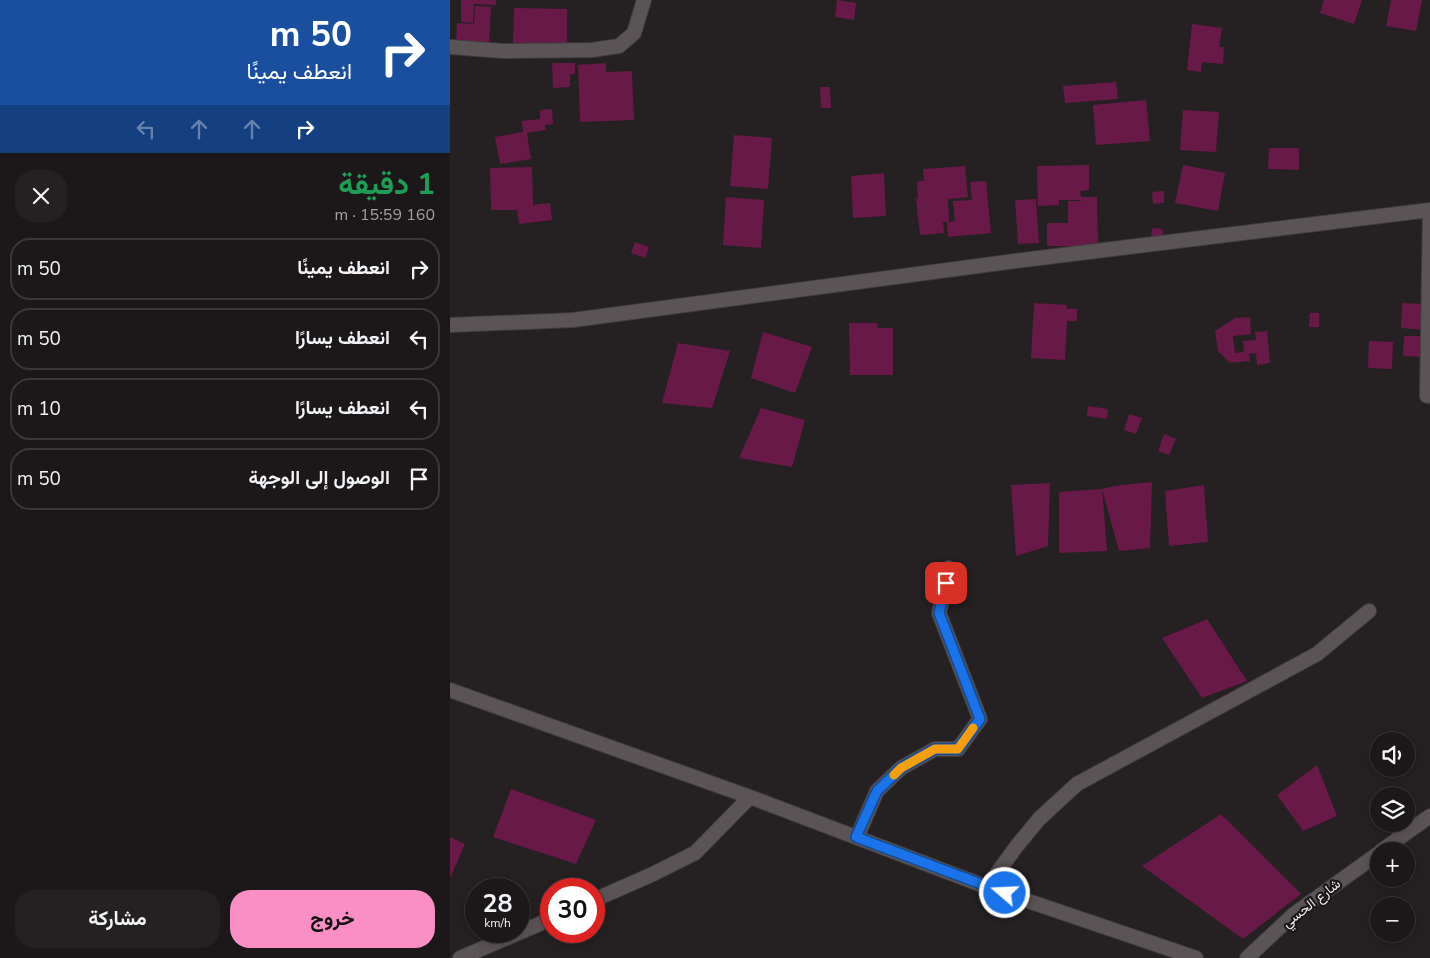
<!DOCTYPE html>
<html lang="ar">
<head>
<meta charset="utf-8">
<style>
  :root { --surface:#1c181a; --page:#252123; --text:#f1f3f6; --muted:#a0a0a2; --line:#3a3739; --accent:#fa8fc6 }
  body { margin:0; font-family:"Nunito Sans",Vazirmatn,sans-serif; background:var(--page); color:var(--text); direction:rtl; height:100vh; display:flex; flex-direction:column; font-size:19px; white-space:nowrap }
  * { box-sizing:border-box; margin:0 }
  p { font-size:16px; color:var(--muted) }
  .icon { flex:none; width:28px; height:28px; fill:none; stroke:currentColor; stroke-width:2; stroke-linecap:round; stroke-linejoin:round }
  .map { position:relative; flex:1; overflow:hidden; direction:ltr }
  .sheet { display:flex; flex-direction:column; background:var(--surface); width:450px }
  .sheet>* { flex:none }
  .guide { background:#1a4fa0; color:#fff; overflow:hidden }
  .buttons { position:absolute; left:920px; top:732px; display:grid; gap:10px }
  .buttons a { display:grid; place-items:center; width:45px; height:45px; border-radius:50%; background:var(--surface); box-shadow:0 2px 12px #0003,0 0 0 1px var(--line); font-size:25px }
  .speed { position:absolute; left:15px; top:878px; display:flex; gap:10px; font-size:25px; font-weight:700; text-align:center }
  .speed>* { display:grid; place-content:center; width:65px; height:65px; border-radius:50%; background:var(--surface); box-shadow:0 2px 12px #0003,0 0 0 1px var(--line); line-height:1 }
  .speed small { font-size:12px; font-weight:400 }
  .speed .limit { border:8px solid #d22; background:#fff; color:#111 }
  .pin { position:absolute; display:grid; place-items:center; width:42px; height:42px; color:#fff; margin:-21px; border-radius:10px; box-shadow:0 2px 8px #0006 }
  .me { position:absolute; width:55px; margin:-28px; rotate:289deg; stroke-linejoin:round; filter:drop-shadow(0 0 4px #0008) }
  .turn { display:flex; align-items:center; gap:18px; height:105px; padding:0 15px; font-size:22px }
  .turn .icon { width:65px; height:65px; stroke-width:2.5 }
  .turn b { display:block; font-size:35px; line-height:42px }
  .lanes { display:flex; align-items:center; height:48px; padding:0 15px; background:#0003; justify-content:center; gap:25px; direction:ltr }
  .lanes .off { opacity:.35 }
  .round { display:grid; place-items:center; flex:none; width:52px; height:52px; border-radius:20px; background:var(--page) }
  .summary { display:flex; align-items:center; justify-content:space-between; height:85px; padding:0 15px }
  h1 { font-size:30px; font-weight:700; line-height:38px; color:#1e9e55 }
  .action { display:flex; gap:10px; margin-top:auto; padding:10px 15px }
  .action a { flex:1; height:58px; border-radius:20px; background:var(--accent); color:#111; font-size:20px; font-weight:700; line-height:58px; text-align:center }
  .action a+a { background:var(--page); color:var(--text) }
  ul { padding:0; list-style:none }
  li { display:flex; align-items:center; gap:15px; height:62px; margin:0 10px 8px; padding:0 5px; border:2px solid var(--line); border-radius:20px }
  li div { flex:1 }
  li b { display:block; font-size:19px }
  li em { font-style:normal }
  main { display:flex; flex:1; min-height:0 }
  .map>svg:first-child { display:block }
  .building { fill:#691948 }
  .lines { fill:none; stroke-linecap:round; stroke-linejoin:round }
  .minor-casing { stroke:#403c3e; stroke-width:16 }
  .tertiary-casing { stroke:#403c3e; stroke-width:16 }
  .minor { stroke:#5b5457; stroke-width:14 }
  .tertiary { stroke:#5b5457; stroke-width:14 }
  .route-casing { stroke:#114b97; stroke-width:12 }
  .route { stroke:#1a73e8; stroke-width:9 }
  .slow { stroke:#f59e0b; stroke-width:9 }
  .labels { text-anchor:middle; stroke-width:4.5; stroke-linejoin:round; paint-order:stroke }
  .street-label { font-size:14px; fill:#efebed; stroke:#1c1719 }
</style>
</head>
<body>
<main>
<div class="map">
<svg width="980" height="958" viewBox="0 0 980 958">
  <rect width="100%" height="100%" fill="#252022"/>
  <path class="building" d="M11,0H46V5L24,4L23,23L11,22Z
    M387,0L406,3L404,20L385,17Z
    M874,0H912L904,24L870,13Z
    M941,0H972L966,31L936,26Z
    M25,6L41,7L39,43L6,42L7,23L24,24Z
    M64,8L117,9V46L63,45Z
    M742,24L772,28L769,47H774L773,64L752,62L751,72L737,70Z
    M102,63H125V74H120V87L103,88Z
    M156,63V72L182,71L184,120L130,122L128,65Z
    M666,82L668,99L615,103L613,86Z
    M370,87H380L381,108H371Z
    M696,100L700,141L646,145L643,105Z
    M102,109L103,124L95,125L96,130L77,133L81,159L50,164L45,137L73,132L72,121L90,119V110Z
    M733,110L769,112L766,152L730,150Z
    M284,135L322,138L318,189L280,186Z
    M819,148H849V170L818,169Z
    M639,165V190L630,191L631,197H647L648,246H597V223H618V201H631V200H609V205L588,206L587,166Z
    M733,165L775,173L768,211L725,203Z
    M515,166L518,197L498,199L499,222L505,221L503,201L522,200L520,182L536,181L541,233L498,237L497,222H493L494,233L470,235L466,199L468,198L467,181H474L473,169Z
    M82,167L83,205L100,203L102,220L69,224L67,210H41L40,168Z
    M434,173L436,216L403,218L401,176Z
    M714,191V203L703,204L702,192Z
    M276,197L314,200L311,248L273,245Z
    M586,199L589,243L568,244L565,200Z
    M702,228L713,229L712,239L701,238Z
    M185,242L199,247L195,258L181,253Z
    M584,303L617,305V309H627V321H617L615,360L581,358Z
    M952,303L976,304L974,330L951,328Z
    M860,313H869V327H859Z
    M800,317L801,334L783,336L785,353L794,352L793,341L806,340L805,332L817,331L820,363L807,365L806,353L799,354L800,361L780,363L768,351L765,331L785,318Z
    M399,323H427L428,328H443V375H400Z
    M313,332L362,347L345,393L301,378Z
    M954,336H975L974,357L953,356Z
    M919,341L943,342L942,369L918,368Z
    M228,343L280,351L262,408L212,403Z
    M638,406L658,409L657,419L637,416Z
    M311,408L355,420L342,467L289,458Z
    M679,414L692,418L686,434L674,430Z
    M714,434L726,439L719,455L708,451Z
    M702,482L700,548L669,551L652,489L657,551L609,553V492L652,489L664,486Z
    M600,483L598,546L566,556L561,485Z
    M754,485L758,542L719,546L715,491Z
    M757,619L797,681L752,698L712,638Z
    M867,765L887,816L853,831L827,795Z
    M61,789L146,820L126,864L43,837Z
    M771,814L851,894L793,939L692,866Z
    M0,837L15,844L0,878Z"/>
  <g class="lines">
    <g class="minor-casing">
      <path id="minor" d="M0,47L53,51L142,50L169,46L184,33L194,0
        M0,325L123,320L565,261L980,210
        M977,396L980,210
        M0,690L300,797L537,887L746,958
        M407,837L427,791L451,768L485,749H508L530,719L489,613L499,568
        M537,887L566,847L589,819L627,784L867,654L919,611
        M144,900L203,874L245,853L300,797
        M10,958L101,919"/>
    </g>
    <g class="tertiary-casing">
      <path id="tertiary" d="M931,851L980,816
        M797,958L843,915L929,853"/>
    </g>
    <use href="#minor" class="minor"/>
    <use href="#tertiary" class="tertiary"/>
  </g>
  <g class="lines">
    <g class="route-casing">
      <path id="route" d="M496,583L489,613L530,719L508,749H485L451,768L427,791L406,837L555,893"/>
    </g>
    <use href="#route" class="route"/>
    <path class="slow" d="M444,775L451,768L485,749H508L523,728"/>
  </g>
  <g class="labels">
    <g class="street-label">
      <text transform="translate(861 903) rotate(-38)" y="5">شارع الحسي</text>
    </g>
  </g>
</svg>
<div class="buttons">
<a><svg class="icon" aria-label="sound" viewBox="0 0 24 24"><path d="M4 9h4l5-4v14l-5-4H4zM17 9q2 3 0 6"/></svg></a>
<a><svg class="icon" aria-label="layers" viewBox="0 0 24 24"><path d="M12 4l9 5-9 5-9-5zM3 14l9 5 9-5"/></svg></a>
<a>+</a>
<a>−</a>
</div>
<div class="speed"><div>28<small>km/h</small></div><div class="limit">30</div></div>
<div class="pin" style="left:496px;top:583px;background:#d93025"><svg class="icon" aria-label="arrive" viewBox="0 0 24 24"><path d="M6 21V4h12l-3 4 3 4H6"/></svg></div>
<svg class="me" style="left:555px;top:893px" viewBox="-20 -20 40 40"><circle r="17" fill="#1a73e8" stroke="#fff" stroke-width="3"/><path d="M0-11L8 9 0 5-8 9z" fill="#fff"/></svg>
</div>
<section class="sheet">
<div class="guide">
<div class="turn"><svg class="icon" aria-label="right" viewBox="0 0 24 24"><path d="M7 20v-9h11M14 6l5 5-5 5"/></svg><div><b>50 m</b>انعطف يمينًا</div></div>
<div class="lanes"><svg class="icon off" aria-label="left" viewBox="0 0 24 24"><path d="M17 20v-9H6M10 6l-5 5 5 5"/></svg><svg class="icon off" aria-label="ahead" viewBox="0 0 24 24"><path d="M12 20V5M6 11l6-6 6 6"/></svg><svg class="icon off" aria-label="ahead" viewBox="0 0 24 24"><path d="M12 20V5M6 11l6-6 6 6"/></svg><svg class="icon" aria-label="right" viewBox="0 0 24 24"><path d="M7 20v-9h11M14 6l5 5-5 5"/></svg></div>
</div>
<div class="summary"><div><h1>1 دقيقة</h1><p>160 m · 15:59</p></div><a class="round"><svg class="icon" aria-label="close" viewBox="0 0 24 24"><path d="M6 6l12 12M18 6L6 18"/></svg></a></div>
<ul>
<li><svg class="icon" aria-label="right" viewBox="0 0 24 24"><path d="M7 20v-9h11M14 6l5 5-5 5"/></svg><div><b>انعطف يمينًا</b></div><em>50 m</em></li>
<li><svg class="icon" aria-label="left" viewBox="0 0 24 24"><path d="M17 20v-9H6M10 6l-5 5 5 5"/></svg><div><b>انعطف يسارًا</b></div><em>50 m</em></li>
<li><svg class="icon" aria-label="left" viewBox="0 0 24 24"><path d="M17 20v-9H6M10 6l-5 5 5 5"/></svg><div><b>انعطف يسارًا</b></div><em>10 m</em></li>
<li><svg class="icon" aria-label="arrive" viewBox="0 0 24 24"><path d="M6 21V4h12l-3 4 3 4H6"/></svg><div><b>الوصول إلى الوجهة</b></div><em>50 m</em></li>
</ul>
<div class="action"><a>خروج</a><a>مشاركة</a></div>
</section>
</main>
</body>
</html>
